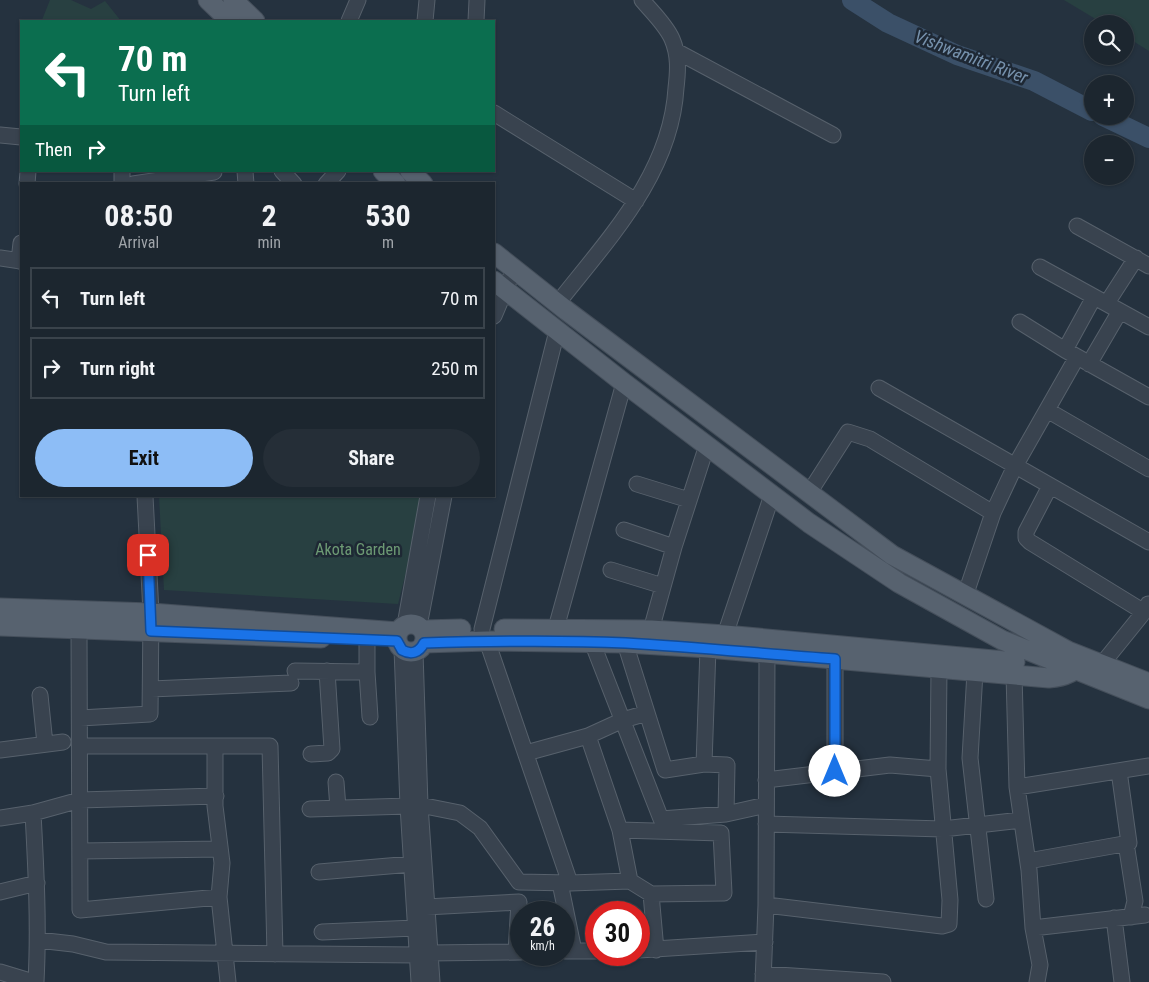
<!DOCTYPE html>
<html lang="en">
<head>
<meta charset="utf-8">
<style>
  :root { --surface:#1c262f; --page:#252e37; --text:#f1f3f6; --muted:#a0a5aa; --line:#3a434b; --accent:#8dbdf6 }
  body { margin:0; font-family:"Roboto Condensed",sans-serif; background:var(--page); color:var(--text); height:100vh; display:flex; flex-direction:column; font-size:19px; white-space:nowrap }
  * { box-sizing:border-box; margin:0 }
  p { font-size:16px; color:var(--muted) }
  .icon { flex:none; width:28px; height:28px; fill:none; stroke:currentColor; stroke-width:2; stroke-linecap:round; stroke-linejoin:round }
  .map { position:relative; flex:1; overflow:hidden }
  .sheet { position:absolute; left:20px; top:182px; width:475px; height:315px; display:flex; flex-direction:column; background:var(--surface); border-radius:0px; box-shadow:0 1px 4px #0004,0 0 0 1px var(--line) }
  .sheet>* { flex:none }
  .banner { position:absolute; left:20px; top:20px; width:475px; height:152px; border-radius:0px; box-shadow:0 1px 4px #0004,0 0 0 1px var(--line); background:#0b6e4f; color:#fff; overflow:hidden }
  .buttons { position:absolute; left:1084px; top:15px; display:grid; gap:10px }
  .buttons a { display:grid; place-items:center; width:50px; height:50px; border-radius:50%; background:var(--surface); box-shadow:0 1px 4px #0004,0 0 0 1px var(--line); font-size:25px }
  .speed { position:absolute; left:510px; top:901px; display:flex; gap:10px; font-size:25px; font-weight:700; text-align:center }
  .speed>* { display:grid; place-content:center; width:65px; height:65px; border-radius:50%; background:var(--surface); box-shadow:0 1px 4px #0004,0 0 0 1px var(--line); line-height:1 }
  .speed small { font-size:12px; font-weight:400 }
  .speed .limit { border:8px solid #d22; background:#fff; color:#111 }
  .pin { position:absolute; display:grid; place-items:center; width:42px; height:42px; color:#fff; margin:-21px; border-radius:10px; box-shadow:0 2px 8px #0006 }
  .me { position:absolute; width:55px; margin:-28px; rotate:0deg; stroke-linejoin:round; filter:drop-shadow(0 0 4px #0008) }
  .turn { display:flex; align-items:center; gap:18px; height:105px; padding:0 15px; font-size:22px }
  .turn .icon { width:65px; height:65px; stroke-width:2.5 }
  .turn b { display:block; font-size:35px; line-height:42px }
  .then { display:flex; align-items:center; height:48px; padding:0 15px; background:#0003; gap:10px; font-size:19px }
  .eta { display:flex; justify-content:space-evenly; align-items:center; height:85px; text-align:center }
  .eta b { font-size:30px; font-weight:700; line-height:35px }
  .primary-button { display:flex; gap:10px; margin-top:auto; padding:10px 15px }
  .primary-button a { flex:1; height:58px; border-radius:30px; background:var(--accent); color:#111; font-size:20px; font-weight:700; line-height:58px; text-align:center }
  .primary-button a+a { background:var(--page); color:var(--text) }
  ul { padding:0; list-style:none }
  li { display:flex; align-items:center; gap:15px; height:62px; margin:0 10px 8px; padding:0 5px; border:2px solid var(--line); border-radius:0px }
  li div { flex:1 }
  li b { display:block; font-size:19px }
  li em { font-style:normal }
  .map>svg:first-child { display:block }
  .green { fill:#284041 }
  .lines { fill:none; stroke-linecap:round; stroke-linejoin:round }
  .river { stroke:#3b5068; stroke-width:20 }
  .minor-casing { stroke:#57616c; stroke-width:17 }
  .major-casing { stroke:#454f5b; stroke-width:21 }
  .minor { stroke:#39434f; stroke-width:15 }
  .major { stroke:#57626f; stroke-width:19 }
  .route-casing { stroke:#114b97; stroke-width:12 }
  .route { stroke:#1a73e8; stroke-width:9 }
  .labels { text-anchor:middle; stroke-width:5; stroke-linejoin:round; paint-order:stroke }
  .park-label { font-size:16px; fill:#6d9a74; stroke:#1e2834 }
  .water-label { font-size:18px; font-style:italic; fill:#7691ac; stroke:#1e2834 }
</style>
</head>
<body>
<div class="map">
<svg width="1149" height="982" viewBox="0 0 1149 982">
  <rect width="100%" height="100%" fill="#25323f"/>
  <path class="green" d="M50,0H71L91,9L105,1L121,21H43L42,20Z
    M1064,0H1149V51L1125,36V24H1104Z
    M159,496H425L398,604L164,590Z"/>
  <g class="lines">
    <path class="river" d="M852,0L888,23L957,55L1034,81L1092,111
      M1103,116L1149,138"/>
    <g class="minor-casing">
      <path id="minor" d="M349,21L358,0
        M425,21L427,0
        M476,21L477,0
        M676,51L833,135
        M494,113L636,201
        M0,135L21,137
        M122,171V184
        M245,171L246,184
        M282,171L294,184
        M27,184L28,171
        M133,184L214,172
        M326,184L338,171
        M1077,226L1149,266
        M0,258L21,261
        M19,261L21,243
        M1040,267L1149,327
        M1107,303L1136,258
        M557,304C608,239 671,174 676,88C678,71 679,55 672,39C666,25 652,12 642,0
        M494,316L514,269
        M1020,322L1065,350L1149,397
        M1065,350L1094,297
        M1089,364L1120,311
        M879,388L1149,542
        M1047,410L1149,469
        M637,484L689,500
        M1050,486L1026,532V538L1030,542L1144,612
        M809,493L848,432L870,439L993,513
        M624,530L674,547
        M611,570L663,586
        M965,596L993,513L1015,466L1077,357
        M405,625L428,496
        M419,626L444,496
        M556,628L624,383
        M482,629L557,331
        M79,630L80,910L219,897
        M651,630L674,547L707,445
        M725,635L772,495
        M487,641L570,883
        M592,642L661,819L726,814L766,805
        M625,643L665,770L704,764L727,765L726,814
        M402,649L408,806L419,982
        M415,652L420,805L432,982
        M835,659V771
        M1102,664L1144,612L1148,604
        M295,671L367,672V640
        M367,672L370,717
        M975,672L970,758L986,899
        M1014,674L1017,787L1029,870L1033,928L1040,965L1037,982
        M151,689L291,683
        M40,695L45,744
        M80,718L150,714L151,613L145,496
        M588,736L620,830L630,881L651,894L656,950
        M80,746H215
        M0,750L63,742
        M526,753L588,736L623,720L647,713
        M311,754L328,753L332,749L327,671
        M704,764L708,648
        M766,780L890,765L938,769L939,669
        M336,782L338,808
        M1017,787L1149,766
        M420,805L460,813L480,828L519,882L570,883L630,881
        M310,809L408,806
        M33,813C36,869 39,925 36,982
        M0,818L33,813L80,800L216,796
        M766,824L943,829L1021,820
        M620,830L721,833L724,893L651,894
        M1126,843L1135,901L1131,917
        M81,851L220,849
        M1028,861L1129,843L1119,771
        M319,872L412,864
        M560,883L574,951
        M0,892L37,883
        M766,905L942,926L949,924L950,900L938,769
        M426,907L519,902L516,952
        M1114,918L1122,982
        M1033,928L1145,915
        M322,932L415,928
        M38,940L73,944L106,952L417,955
        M639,950L765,942
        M565,951H596
        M429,953L521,952
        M0,972L33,982
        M763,974L883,982
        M228,982L219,897L222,863L215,806V746H270L275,954
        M763,982L766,905L767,654"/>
    </g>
    <g class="major-casing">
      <path id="major" d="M208,0L230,21
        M233,0L255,21
        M383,171L396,184
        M410,171L423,184
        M494,253L567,311L892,555L1068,651L1149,683
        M494,281L624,383L809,523L899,583L1002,640L1149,699
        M0,608L151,613L398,632
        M397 638a14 14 0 1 1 28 0a14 14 0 1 1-28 0Z
        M0,626L321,638
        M504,629L651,630L725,635L1015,662
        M423,630L461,629
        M424,643L487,641L625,643L708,648L1049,678C1061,677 1074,674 1081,663"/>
    </g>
    <use href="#minor" class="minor"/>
    <use href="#major" class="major"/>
  </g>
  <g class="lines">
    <g class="route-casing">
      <path id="route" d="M148,555L151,631L397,641L402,650C411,655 419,653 424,643C491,641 559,640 626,643C696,647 765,654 835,659V771"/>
    </g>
    <use href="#route" class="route"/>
  </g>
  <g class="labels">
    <g class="park-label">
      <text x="358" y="555">Akota Garden</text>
    </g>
    <g class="water-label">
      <text transform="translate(971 57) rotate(21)" y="6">Vishwamitri River</text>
    </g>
  </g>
</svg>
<div class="buttons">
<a><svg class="icon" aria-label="search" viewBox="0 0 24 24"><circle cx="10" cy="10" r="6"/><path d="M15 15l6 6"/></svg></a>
<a>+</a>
<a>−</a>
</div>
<div class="speed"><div>26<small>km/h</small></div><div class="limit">30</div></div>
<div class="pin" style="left:148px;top:555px;background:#d93025"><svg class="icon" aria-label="arrive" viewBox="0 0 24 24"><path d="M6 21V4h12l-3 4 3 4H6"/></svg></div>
<svg class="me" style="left:835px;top:771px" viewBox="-20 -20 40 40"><circle r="19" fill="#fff"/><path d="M0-13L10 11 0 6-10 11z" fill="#1a73e8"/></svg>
<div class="banner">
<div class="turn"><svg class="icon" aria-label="left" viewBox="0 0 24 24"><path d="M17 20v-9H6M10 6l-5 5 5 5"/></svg><div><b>70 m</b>Turn left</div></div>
<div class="then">Then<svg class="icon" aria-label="right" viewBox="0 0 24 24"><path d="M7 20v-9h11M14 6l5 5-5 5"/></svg></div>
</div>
<section class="sheet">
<div class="eta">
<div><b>08:50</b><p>Arrival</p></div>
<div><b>2</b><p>min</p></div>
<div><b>530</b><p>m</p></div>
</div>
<ul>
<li><svg class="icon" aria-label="left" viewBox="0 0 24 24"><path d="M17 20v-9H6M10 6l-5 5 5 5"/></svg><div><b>Turn left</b></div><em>70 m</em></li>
<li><svg class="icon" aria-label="right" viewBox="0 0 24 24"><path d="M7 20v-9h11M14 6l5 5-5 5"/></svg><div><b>Turn right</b></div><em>250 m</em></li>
</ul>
<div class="primary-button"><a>Exit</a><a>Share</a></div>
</section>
</div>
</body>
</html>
